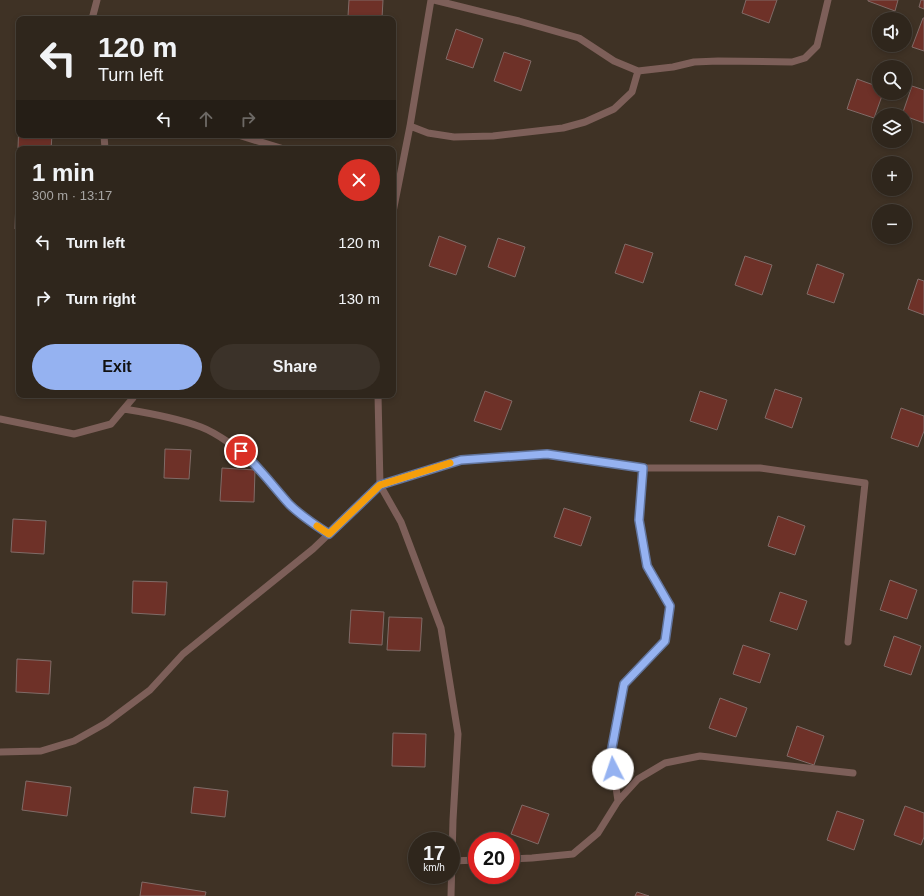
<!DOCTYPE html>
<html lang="en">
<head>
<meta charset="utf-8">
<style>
  :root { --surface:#2f261c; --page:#3b3229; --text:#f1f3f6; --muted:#a7a5a3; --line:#4a433b; --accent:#95b2f1 }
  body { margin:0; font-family:Arial,sans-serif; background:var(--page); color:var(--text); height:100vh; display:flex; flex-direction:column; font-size:15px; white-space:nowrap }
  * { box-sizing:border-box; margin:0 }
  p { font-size:13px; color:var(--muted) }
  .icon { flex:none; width:22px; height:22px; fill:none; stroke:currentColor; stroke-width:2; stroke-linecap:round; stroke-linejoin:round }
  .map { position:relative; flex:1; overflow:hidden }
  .side { position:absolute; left:16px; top:146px; width:380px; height:252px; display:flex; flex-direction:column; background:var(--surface); border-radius:8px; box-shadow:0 2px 6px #0003,0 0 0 1px var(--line) }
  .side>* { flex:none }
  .banner { position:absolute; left:16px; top:16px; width:380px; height:122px; border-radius:8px; box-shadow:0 2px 6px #0003,0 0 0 1px var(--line); background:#2f261c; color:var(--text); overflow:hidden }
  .fabs { position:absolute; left:872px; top:12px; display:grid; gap:8px }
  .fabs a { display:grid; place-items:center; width:40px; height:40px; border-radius:50%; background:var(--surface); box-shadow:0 2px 6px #0003,0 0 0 1px var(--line); font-size:20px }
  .speed { position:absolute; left:408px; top:832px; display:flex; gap:8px; font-size:20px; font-weight:700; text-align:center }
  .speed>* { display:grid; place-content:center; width:52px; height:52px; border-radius:50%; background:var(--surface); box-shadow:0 2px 6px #0003,0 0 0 1px var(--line); line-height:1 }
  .speed small { font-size:10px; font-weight:400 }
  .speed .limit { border:6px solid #d22; background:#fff; color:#111 }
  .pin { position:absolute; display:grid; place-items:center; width:34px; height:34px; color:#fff; margin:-17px; border:2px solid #fff; border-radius:50%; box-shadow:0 1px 4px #0007 }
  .me { position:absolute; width:44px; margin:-22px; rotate:356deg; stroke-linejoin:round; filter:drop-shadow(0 0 3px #0008) }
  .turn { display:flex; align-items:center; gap:14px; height:84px; padding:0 16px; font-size:18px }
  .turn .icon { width:52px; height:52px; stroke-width:2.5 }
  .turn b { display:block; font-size:28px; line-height:34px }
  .lanes { display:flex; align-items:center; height:38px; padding:0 16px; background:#0003; justify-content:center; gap:20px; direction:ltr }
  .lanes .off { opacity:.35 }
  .round { display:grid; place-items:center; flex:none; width:42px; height:42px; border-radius:21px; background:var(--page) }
  .headline { display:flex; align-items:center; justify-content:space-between; height:68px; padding:0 16px }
  h1 { font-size:24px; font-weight:600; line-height:30px }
  .button { display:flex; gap:8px; margin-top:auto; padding:8px 16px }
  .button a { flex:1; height:46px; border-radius:24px; background:var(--accent); color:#111; font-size:16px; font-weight:600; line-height:46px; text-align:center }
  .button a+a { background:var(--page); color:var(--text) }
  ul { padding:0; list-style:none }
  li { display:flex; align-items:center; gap:12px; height:56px; padding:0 16px }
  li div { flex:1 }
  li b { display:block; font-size:15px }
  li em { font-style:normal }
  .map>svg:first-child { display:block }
  .building { fill:#6e3128; stroke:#806b67 }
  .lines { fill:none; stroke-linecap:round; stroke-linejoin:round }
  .service { stroke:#7d5f59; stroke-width:7 }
  .route-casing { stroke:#61749d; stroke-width:10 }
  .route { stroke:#95b2f1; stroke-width:7 }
  .slow { stroke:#f59e0b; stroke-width:7 }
</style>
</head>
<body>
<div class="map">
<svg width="924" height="896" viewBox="0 0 924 896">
  <rect width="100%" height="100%" fill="#3f3225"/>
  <path class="building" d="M349,0H383L382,18L348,16Z
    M746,0H777L769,23L742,13Z
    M868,0H898L895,11L868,1Z
    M921,0H924V9L919,7Z
    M923,18H924V51L912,47Z
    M456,29L483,39L473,68L446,59Z
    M504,52L531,61L521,91L494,81Z
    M857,79L879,87V93H883L874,118L847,109Z
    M912,86L924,90V123L902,115Z
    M19,121V135H52L51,149L18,148Z
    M16,197H19V230L15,229Z
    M439,236L466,246L456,275L429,266Z
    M498,238L525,247L515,277L488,267Z
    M625,244L653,253L643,283L615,273Z
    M745,256L772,265L762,295L735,285Z
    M817,264L844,274L834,303L807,294Z
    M918,279L924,281V315L908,309Z
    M775,389L802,398L792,428L765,418Z
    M485,391L512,401L501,430L474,421Z
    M700,391L727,400L717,430L690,421Z
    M901,408L924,416V431L918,447L891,438Z
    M165,449L191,450L189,479L164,478Z
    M222,468L255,470L254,502L220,501Z
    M564,508L591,517L581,546L554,537Z
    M778,516L805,526L795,555L768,546Z
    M13,519L46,521L44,554L11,552Z
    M890,580L917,590L907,619L880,610Z
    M133,581L167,582L165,615L132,613Z
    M780,592L807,601L797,630L770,621Z
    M351,610L384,612L382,645L349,643Z
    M389,617L422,618L420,651L387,650Z
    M894,636L921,646L911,675L884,666Z
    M743,645L770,654L760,683L733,674Z
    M17,659L51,661L49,694L16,692Z
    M720,698L747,708L736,737L709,728Z
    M797,726L824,736L814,765L787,756Z
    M393,733L426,734L425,767L392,766Z
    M26,781L71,787L67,816L22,810Z
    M194,787L228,791L225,817L191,813Z
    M522,805L549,814L538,844L511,834Z
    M905,806L924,813V837L921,845L894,835Z
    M837,811L864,820L854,850L827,840Z
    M142,882L206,892L205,896H140Z
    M637,892L649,896H635Z"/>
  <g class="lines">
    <path class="service" d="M434,0L519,21L579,38L614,61L638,71L673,67L694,62L718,61L792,62L805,58L817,46L828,0
      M92,19L97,0
      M410,126L428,133L454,137L493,136L563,128L585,122L614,109L632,92L638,71
      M104,135L105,149
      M238,135L284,149
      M393,212L410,126L431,0
      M378,395L380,485L401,522L441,628L458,734L453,820L451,896
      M124,409C149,413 177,418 201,427C217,433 242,451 254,463C267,475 277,492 290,505C301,516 316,525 329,534
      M0,419L74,434L111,424L133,398V395
      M0,752L41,751L74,741L106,723L150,690L183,654L313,549L380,485L461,460L547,454L643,468H760L865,483L848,642
      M618,801L611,753L624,684L665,641L670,606L647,566L639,520L643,468
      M511,859L532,858L573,854L598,833L618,801L638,779L665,763L700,756L853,773
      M452,861L477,860"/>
  </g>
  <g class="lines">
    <g class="route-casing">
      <path id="route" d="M241,451C259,467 273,486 289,504C301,516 315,525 329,534L380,485L461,460L547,454L643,468L639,520L647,566L670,606L665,641L624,684L611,753L613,769"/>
    </g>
    <use href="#route" class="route"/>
    <path class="slow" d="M317,526L329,534L380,485L450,463"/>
  </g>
</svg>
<div class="fabs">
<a><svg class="icon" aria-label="sound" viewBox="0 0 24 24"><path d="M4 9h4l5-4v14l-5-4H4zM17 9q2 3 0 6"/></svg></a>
<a><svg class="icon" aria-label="search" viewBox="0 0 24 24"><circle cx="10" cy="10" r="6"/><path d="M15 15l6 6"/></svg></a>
<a><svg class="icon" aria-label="layers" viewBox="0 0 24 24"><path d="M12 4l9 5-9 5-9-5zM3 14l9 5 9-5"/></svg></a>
<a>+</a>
<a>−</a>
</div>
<div class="speed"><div>17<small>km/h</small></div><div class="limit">20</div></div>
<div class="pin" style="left:241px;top:451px;background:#d93025"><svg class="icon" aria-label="arrive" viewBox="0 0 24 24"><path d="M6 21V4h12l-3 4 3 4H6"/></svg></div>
<svg class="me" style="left:613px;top:769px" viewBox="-20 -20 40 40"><circle r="19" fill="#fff"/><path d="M0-13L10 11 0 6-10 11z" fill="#95b2f1"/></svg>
<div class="banner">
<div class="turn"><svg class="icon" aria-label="left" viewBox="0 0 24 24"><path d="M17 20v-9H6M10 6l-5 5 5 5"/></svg><div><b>120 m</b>Turn left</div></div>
<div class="lanes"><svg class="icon" aria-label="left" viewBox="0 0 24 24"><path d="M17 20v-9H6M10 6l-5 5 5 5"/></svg><svg class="icon off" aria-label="ahead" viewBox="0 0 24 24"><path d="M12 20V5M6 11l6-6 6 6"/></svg><svg class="icon off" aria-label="right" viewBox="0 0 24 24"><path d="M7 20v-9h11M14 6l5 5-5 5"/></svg></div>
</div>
<section class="side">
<div class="headline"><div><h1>1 min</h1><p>300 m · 13:17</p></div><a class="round" style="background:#d93025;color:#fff"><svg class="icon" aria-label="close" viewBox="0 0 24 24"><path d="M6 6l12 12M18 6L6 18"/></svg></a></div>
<ul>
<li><svg class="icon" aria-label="left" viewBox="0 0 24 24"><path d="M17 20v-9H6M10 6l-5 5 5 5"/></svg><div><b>Turn left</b></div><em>120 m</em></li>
<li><svg class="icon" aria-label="right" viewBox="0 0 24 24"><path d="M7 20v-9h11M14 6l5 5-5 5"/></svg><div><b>Turn right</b></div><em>130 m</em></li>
</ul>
<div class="button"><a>Exit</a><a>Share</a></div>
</section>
</div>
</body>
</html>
